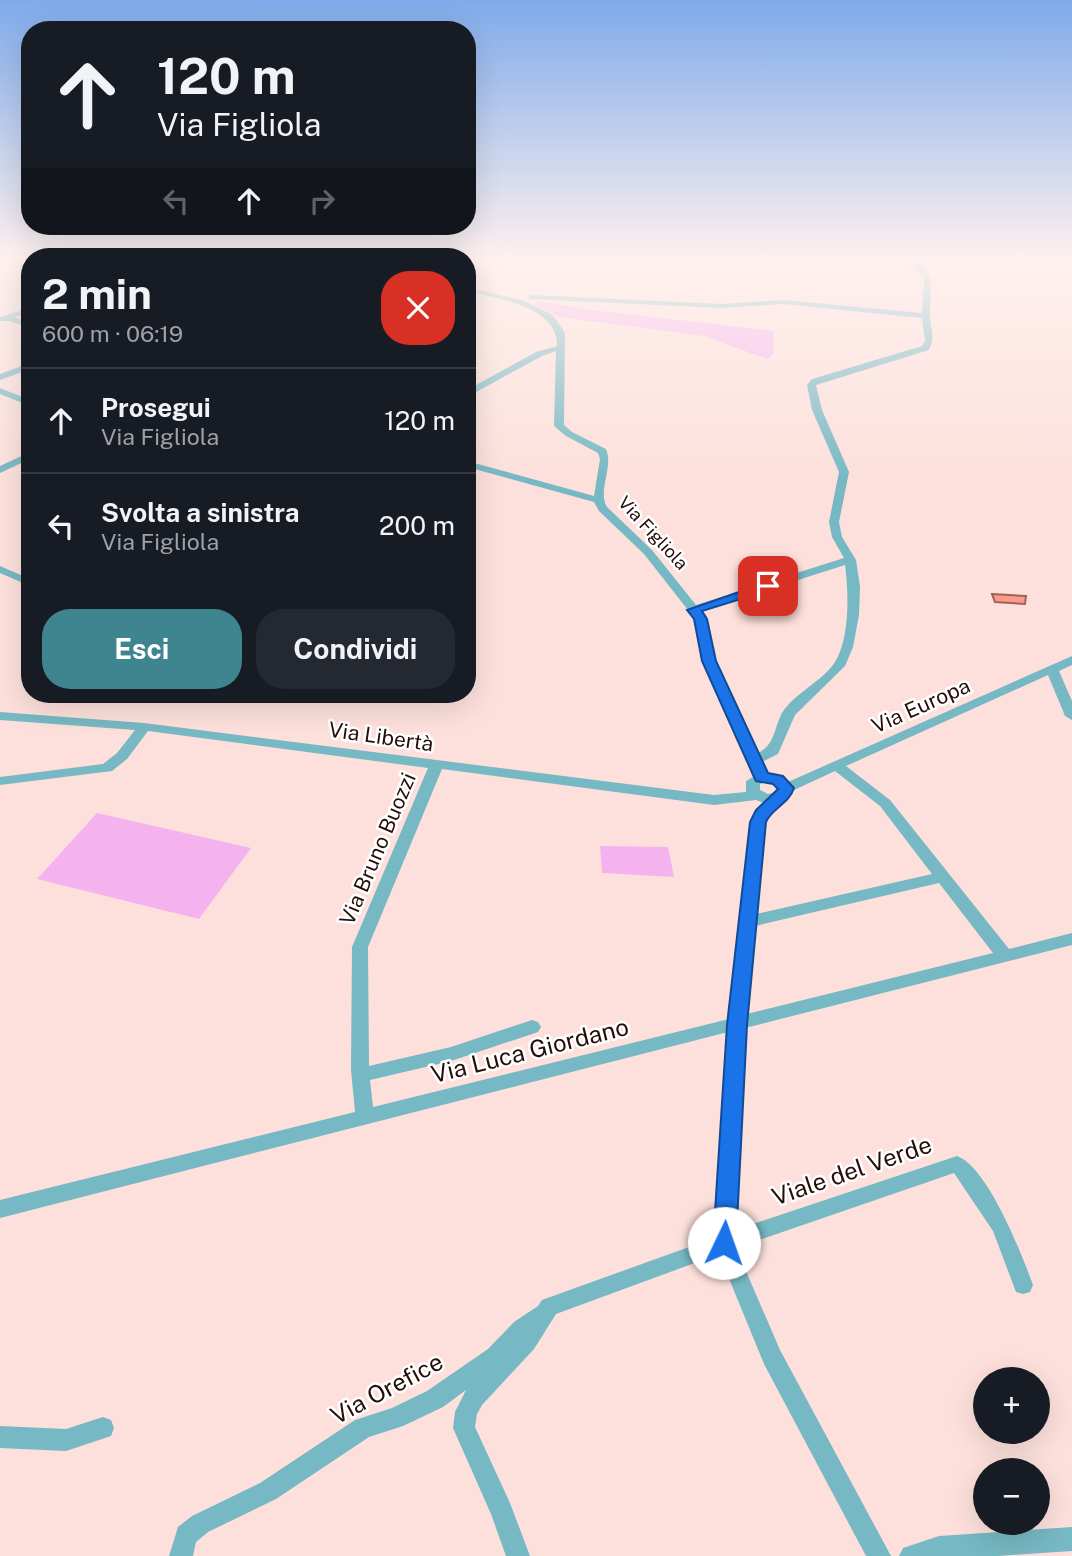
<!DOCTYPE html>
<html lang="it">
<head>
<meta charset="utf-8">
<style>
  :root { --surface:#171b24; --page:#242831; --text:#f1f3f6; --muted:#9ea1a6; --line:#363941; --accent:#3f8590 }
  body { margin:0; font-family:"Public Sans",sans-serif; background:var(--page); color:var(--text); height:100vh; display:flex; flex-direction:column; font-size:26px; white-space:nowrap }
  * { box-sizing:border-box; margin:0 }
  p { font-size:23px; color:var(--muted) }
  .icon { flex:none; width:38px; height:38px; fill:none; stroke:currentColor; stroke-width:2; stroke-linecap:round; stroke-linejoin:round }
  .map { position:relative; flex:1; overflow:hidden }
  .drawer { position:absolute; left:21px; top:248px; width:455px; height:455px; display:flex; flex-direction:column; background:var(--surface); border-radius:28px; box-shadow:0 7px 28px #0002 }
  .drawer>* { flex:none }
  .guide { position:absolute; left:21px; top:21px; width:455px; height:214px; border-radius:28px; box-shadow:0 7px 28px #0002; background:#171b24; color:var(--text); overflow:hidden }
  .tools { position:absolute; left:973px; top:1367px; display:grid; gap:14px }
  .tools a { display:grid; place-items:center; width:77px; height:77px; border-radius:50%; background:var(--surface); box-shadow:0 7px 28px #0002; font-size:35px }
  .pin { position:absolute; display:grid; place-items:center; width:60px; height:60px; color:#fff; margin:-30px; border-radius:14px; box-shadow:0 4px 10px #0006 }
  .me { position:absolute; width:77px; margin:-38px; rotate:3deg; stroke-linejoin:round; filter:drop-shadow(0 0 5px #0008) }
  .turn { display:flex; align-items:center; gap:24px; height:147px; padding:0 21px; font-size:32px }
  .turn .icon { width:91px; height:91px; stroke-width:2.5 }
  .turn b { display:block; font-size:49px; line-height:60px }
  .lanes { display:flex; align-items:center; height:66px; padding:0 21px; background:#0003; justify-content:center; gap:35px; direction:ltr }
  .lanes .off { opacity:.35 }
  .round { display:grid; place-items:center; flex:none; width:74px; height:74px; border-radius:28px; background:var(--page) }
  .overview { display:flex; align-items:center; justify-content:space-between; height:119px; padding:0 21px }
  h1 { font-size:42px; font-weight:700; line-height:52px }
  .action { display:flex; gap:14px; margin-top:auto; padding:14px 21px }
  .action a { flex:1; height:80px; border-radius:28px; background:var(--accent); color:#fff; font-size:28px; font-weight:700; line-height:80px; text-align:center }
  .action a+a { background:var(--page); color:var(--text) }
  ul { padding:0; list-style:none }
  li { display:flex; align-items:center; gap:21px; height:105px; padding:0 21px; border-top:2px solid var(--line) }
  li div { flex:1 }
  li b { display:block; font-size:26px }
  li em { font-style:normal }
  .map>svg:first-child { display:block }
  .green { fill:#f4b3ee }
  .building { fill:#fd998a; stroke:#a16359; stroke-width:2 }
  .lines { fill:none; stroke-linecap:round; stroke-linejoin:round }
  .minor { fill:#76b8c3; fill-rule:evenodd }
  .route { fill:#1a73e8; stroke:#114b97; stroke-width:2 }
  .labels { text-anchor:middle; stroke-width:5; stroke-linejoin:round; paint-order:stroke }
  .far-street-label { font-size:18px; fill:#250e0a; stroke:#fff }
  .street-label { font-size:21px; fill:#250e0a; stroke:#fff }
  .near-street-label { font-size:24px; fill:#250e0a; stroke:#fff }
</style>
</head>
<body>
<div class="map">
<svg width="1072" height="1556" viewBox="0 0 1072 1556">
  <rect width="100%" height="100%" fill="#fde0db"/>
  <path class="green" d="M540,301L584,309L774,331L773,354L767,359L704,336L559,317L535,304Z
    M97,813L251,848L199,919L37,879Z
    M600,846L668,847L674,877L602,873Z"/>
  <path class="building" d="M992,594L1026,596L1025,604L995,602Z"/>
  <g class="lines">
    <path class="minor" d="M903,261C941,261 929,292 930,317C931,329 935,338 929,350L816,385L822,410L849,472L839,522L842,537L856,560L860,587L859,615L853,647L845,666L795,715L778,754L762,762L767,773L782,776L788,782L1072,656V665L1059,671L1072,701V720L1065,716L1048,675L846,766L890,800L1009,949L1072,933V945L745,1028L735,1230L957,1156C988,1167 1022,1255 1033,1285L1030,1292L1023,1294L1016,1292L993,1231L954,1173L736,1248L780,1350L891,1556H866L764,1364L719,1254L556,1314L534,1349L482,1405L477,1414L475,1427L510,1503L530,1556H506L491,1514L453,1428L455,1412L466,1390L443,1407L403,1426L369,1437L276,1499L208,1532L196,1542L193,1556H169L178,1527L192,1516L260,1483L355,1420L392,1408L427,1391L488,1349L514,1322L538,1306L542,1300L714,1238L728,1032L0,1218V1200L355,1112L351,1070L352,947L428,768L148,731L127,759L112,771L0,785V777L103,764L117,753L135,730L0,720V712L144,723L714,795L746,792V781L755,776L703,661L695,619L644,554L599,511L594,502L467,467V461L594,496L600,459L598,453L566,436L554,426L556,351L542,356L467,397V390L536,352L557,346C558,306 498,299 467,291V287L524,301L553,315L565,333L564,425L572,432L606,449C614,468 597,490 607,507L652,550L696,605L844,558L832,537L829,522L839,472L812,410L807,385L812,379L922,346L925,341L922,318L784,304L721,308L531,299L527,297L531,295L721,304L784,300L922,313L924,278L920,273ZM845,565C849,593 850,642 833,665C819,683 794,694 782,713C774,728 775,745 758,753L715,661L707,619L701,611ZM442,769L714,805L756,800L764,803L757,810L751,822L729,1019L373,1107L370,1080L451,1061L538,1032L541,1027L538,1022L532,1020L451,1047L369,1066L368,947ZM835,771L880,806L932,874L756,914L765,822C769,812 779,801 789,798L792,791ZM767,781L772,782L779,789L778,792L768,794L760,790V784ZM939,883L993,953L747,1014L755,926Z
      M30,308V313L14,317L30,323V328L10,321H0V317Z
      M30,363V369L0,380V374Z
      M0,388L30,400V406L0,394Z
      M30,452V459L0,473V466Z
      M0,566L30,579V586L0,573Z
      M103,1417L111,1420L114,1428L111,1436L66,1451L0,1448V1426L66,1429Z
      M1072,1527V1551L997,1556H899L903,1548L939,1536Z"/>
  </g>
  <linearGradient id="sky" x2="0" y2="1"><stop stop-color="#7faaea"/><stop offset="0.54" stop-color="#fef1ef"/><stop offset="1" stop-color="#fef1ef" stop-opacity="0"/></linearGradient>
  <rect width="1072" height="479" fill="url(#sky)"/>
  <path class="route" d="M768,582L775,586L773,589L702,611L707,619L716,661L768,773L783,776L794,788C789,804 772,808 766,822L747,1025L736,1243L732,1250L724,1253L716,1250L713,1243L727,1025L750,822L756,810L778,789L773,784L756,781L754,777L702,661L694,619L687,610Z"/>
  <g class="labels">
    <g class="far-street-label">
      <text transform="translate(653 533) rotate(47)" y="6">Via Figliola</text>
    </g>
    <g class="street-label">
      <text transform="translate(921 706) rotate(-24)" y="7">Via Europa</text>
      <text transform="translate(381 737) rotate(8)" y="7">Via Libertà</text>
      <text transform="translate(378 849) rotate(-67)" y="7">Via Bruno Buozzi</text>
    </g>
    <g class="near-street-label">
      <text transform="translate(530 1051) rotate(-14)" y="8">Via Luca Giordano</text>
      <text transform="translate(852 1171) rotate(-19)" y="8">Viale del Verde</text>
      <text transform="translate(387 1389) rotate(-28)" y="8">Via Orefice</text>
    </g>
  </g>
</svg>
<div class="tools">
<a>+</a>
<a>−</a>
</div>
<div class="pin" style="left:768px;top:586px;background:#d93025"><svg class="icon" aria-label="arrive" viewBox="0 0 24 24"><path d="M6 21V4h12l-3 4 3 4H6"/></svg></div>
<svg class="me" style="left:724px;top:1243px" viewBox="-20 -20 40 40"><circle r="19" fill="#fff"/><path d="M0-13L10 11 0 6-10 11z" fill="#1a73e8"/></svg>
<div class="guide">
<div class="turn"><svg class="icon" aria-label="ahead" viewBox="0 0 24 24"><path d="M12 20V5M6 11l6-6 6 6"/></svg><div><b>120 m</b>Via Figliola</div></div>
<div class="lanes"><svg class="icon off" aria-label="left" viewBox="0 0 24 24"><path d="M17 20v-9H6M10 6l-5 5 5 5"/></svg><svg class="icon" aria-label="ahead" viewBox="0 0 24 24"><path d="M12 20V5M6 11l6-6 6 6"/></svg><svg class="icon off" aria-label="right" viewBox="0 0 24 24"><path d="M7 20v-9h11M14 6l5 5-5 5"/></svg></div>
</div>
<section class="drawer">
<div class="overview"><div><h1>2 min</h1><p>600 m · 06:19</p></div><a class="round" style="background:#d93025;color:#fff"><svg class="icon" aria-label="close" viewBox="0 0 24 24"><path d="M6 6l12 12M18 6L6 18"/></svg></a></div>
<ul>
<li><svg class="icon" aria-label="ahead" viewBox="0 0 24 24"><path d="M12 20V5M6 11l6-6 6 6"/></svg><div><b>Prosegui</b><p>Via Figliola</p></div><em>120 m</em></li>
<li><svg class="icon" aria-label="left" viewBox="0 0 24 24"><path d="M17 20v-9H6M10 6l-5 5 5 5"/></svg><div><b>Svolta a sinistra</b><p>Via Figliola</p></div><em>200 m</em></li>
</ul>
<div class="action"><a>Esci</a><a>Condividi</a></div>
</section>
</div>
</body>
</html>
